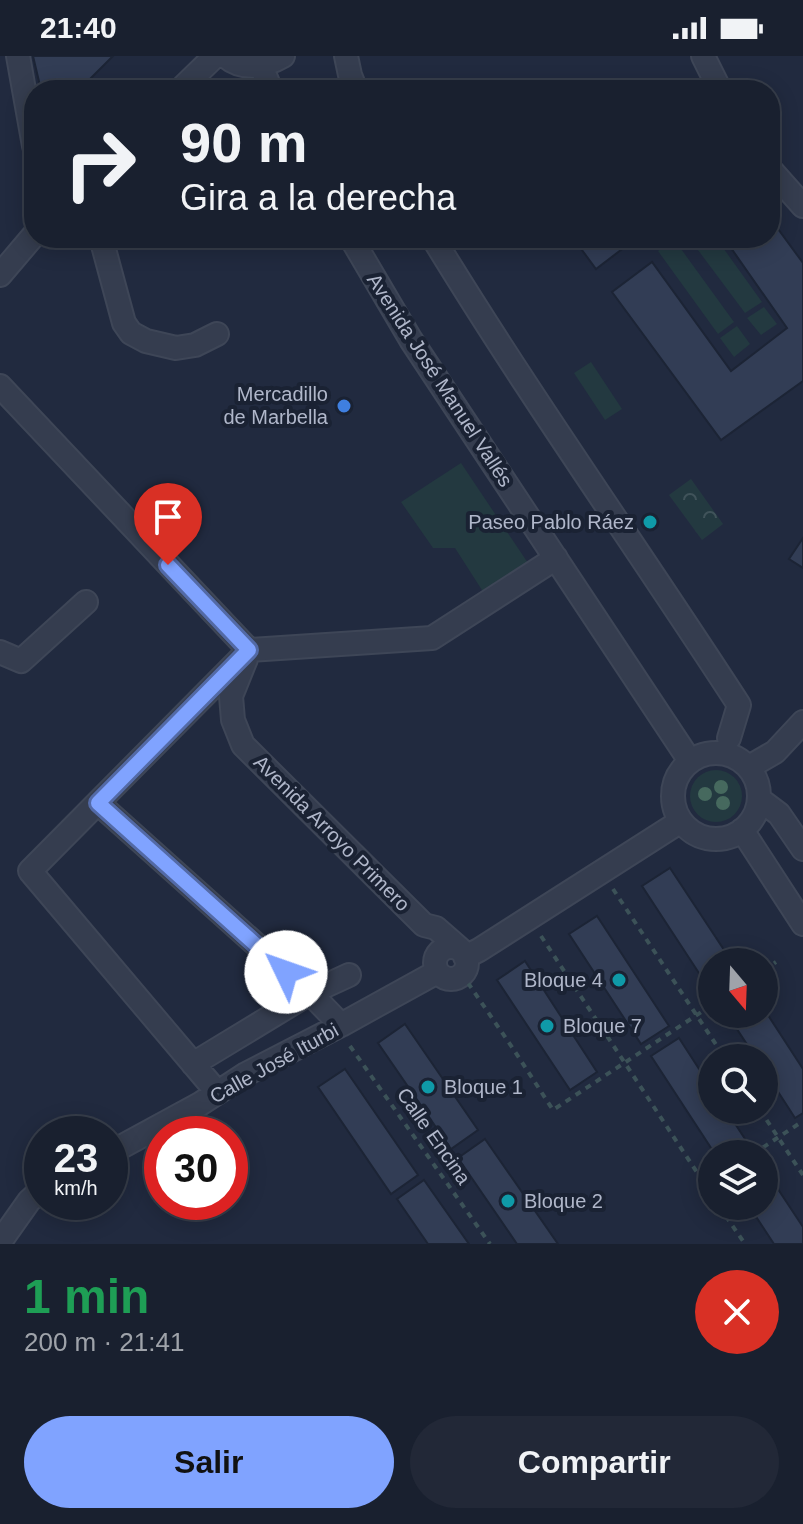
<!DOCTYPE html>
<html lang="es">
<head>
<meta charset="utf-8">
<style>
  :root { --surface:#19202f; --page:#222837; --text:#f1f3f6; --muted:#9fa3aa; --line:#373e4b; --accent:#80a3ff }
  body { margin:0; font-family:Arial,sans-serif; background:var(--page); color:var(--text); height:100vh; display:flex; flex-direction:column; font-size:30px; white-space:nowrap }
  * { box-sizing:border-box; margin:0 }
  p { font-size:26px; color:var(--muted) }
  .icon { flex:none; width:44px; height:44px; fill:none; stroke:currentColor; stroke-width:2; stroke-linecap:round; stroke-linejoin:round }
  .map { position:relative; height:1188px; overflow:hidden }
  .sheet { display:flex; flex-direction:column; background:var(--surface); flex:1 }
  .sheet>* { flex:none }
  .guide { position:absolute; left:24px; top:24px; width:756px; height:168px; border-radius:32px; box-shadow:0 4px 20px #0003,0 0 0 2px var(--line); background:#19202f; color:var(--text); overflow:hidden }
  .needle { width:52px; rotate:161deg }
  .tools { position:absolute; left:698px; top:892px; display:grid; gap:16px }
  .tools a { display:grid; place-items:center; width:80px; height:80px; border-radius:50%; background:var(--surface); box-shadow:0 4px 20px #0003,0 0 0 2px var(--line); font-size:40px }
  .speed { position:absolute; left:24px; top:1060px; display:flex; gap:16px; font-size:40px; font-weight:700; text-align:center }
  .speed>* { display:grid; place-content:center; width:104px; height:104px; border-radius:50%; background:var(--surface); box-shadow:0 4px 20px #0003,0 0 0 2px var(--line); line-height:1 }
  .speed small { font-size:20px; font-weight:400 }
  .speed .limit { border:12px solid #d22; background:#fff; color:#111 }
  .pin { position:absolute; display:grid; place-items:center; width:68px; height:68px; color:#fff; margin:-82px -34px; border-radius:50% 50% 50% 0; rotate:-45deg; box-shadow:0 0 8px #0007 }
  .pin .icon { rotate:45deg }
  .me { position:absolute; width:88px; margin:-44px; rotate:312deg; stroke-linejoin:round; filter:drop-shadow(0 0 6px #0008) }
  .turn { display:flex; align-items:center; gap:28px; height:168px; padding:0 24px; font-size:36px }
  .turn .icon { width:104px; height:104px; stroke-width:2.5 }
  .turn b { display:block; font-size:56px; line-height:68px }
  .round { display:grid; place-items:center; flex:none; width:84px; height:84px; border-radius:42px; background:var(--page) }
  .head { display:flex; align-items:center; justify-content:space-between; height:136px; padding:0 24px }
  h1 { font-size:48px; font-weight:700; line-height:60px; color:#1e9e55 }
  .action { display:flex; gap:16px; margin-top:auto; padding:16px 24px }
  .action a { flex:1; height:92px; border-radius:48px; background:var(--accent); color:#111; font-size:32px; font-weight:700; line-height:92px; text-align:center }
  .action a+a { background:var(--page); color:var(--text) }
  .status { display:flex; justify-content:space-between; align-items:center; height:56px; padding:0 40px; background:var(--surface); direction:ltr }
  .status svg { height:22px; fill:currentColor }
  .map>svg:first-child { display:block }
  .green { fill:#233940 }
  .forest { fill:url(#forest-crowns) }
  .building { fill:#323d55; stroke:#1c2435; stroke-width:2 }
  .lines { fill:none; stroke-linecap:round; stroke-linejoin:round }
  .minor-casing { stroke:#3e4657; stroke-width:26 }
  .path { stroke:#3c5258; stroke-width:4; stroke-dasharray:6 6; stroke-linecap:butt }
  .minor { stroke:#353d4f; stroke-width:22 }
  .tree { fill:#46695e }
  .route-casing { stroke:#536aa6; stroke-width:20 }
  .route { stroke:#80a3ff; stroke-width:14 }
  .shop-dot { fill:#3f7fe0; stroke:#1a2233; stroke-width:3 }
  .culture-dot { fill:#0f9aa8; stroke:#1a2233; stroke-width:3 }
  .labels { text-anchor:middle; stroke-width:8; stroke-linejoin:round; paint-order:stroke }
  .street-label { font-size:20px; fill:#b0b7ca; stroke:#1a2233 }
  .poi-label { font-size:20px; fill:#b0b7ca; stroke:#1a2233; text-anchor:end }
</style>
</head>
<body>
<div class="status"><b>21:40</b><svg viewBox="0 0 49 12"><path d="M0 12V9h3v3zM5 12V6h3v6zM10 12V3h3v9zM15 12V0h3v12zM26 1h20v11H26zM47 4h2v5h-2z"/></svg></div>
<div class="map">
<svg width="803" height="1188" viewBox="0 0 803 1188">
  <defs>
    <pattern id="forest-crowns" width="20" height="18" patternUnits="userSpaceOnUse" patternTransform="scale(2)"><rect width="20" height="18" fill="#233940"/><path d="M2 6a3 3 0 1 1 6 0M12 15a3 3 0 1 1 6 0" fill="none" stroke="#40535a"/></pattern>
  </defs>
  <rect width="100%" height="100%" fill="#212a3f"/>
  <path class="green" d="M689,182H716L762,246L745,257Z
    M669,186H676L734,266L718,278L658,195Z
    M764,251L777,268L761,279L747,262Z
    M737,270L750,288L734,301L720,282Z
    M591,306L622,353L605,364L574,317Z
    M461,407L532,513L487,542L455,492H433L401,446Z
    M690 740a26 26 0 1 1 52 0a26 26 0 1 1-52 0Z"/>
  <path class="forest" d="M691,423L723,468L702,484L669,439Z"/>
  <path class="building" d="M33,0H113L79,34H41Z
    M770,162L803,207V325L721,384L612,236L652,206L731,315L787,272L724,182H770Z
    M573,182H632L634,184L596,213Z
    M803,482V512L789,503Z
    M670,812L732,906H712V937L642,830Z
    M597,860L669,970L641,988L569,878Z
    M525,905L597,1016L570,1034L497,924Z
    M764,953L803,1013V1057L795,1062L764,1014V1002H756L727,958H764Z
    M405,968L478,1074L451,1093L378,987Z
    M679,982L712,1033V1054H726L751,1092L743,1098H715L651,1000Z
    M345,1013L418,1119L391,1138L318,1031Z
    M485,1083L558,1188H517L458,1102Z
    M764,1112L803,1171V1188H774L749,1150H764Z
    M424,1124L469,1188H428L397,1143Z"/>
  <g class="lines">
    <g class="minor-casing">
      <path id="minor" d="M18,0L34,90
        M225,0C243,15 264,11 283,0
        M346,0L350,19L356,34
        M703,0L720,34
        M261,10L271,34
        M180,34L215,0
        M770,113L803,150
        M101,182L124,267L131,277L146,285L176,292L195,289L217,278
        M351,182L411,284L690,705
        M433,182C530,341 638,493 739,649L729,682
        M0,219L34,179
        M0,330L249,594L432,582L556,502
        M0,596L21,605L86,546
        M246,603L231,640L233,664L243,689L424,869L436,872L460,893
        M673 740a43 43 0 1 1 86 0a43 43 0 1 1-86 0Z
        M749,711L775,696L803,666
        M759,743L779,758L803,793
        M98,747L310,937L341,969
        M742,774L803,868
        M435 907a16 16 0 1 1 32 0a16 16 0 1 1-32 0Z
        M465,901L479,894L681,765
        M193,1008L310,937L349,919
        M217,1036L30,815L249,594
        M110,1097L200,1048L246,1018L341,969L437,916
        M0,1186L29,1145L42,1133"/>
    </g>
    <path class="path" d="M613,833L725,1002
      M541,880L712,1139
      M764,914L776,906
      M468,927L514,994L553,1054L712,949
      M350,990L490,1188
      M760,1054L803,1119
      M753,1098L803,1065
      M719,1150L745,1188"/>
    <use href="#minor" class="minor"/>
  </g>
  <g class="tree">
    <circle cx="721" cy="731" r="7"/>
    <circle cx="705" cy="738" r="7"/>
    <circle cx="723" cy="747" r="7"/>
  </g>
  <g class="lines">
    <g class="route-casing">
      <path id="route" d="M168,509L249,594L98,747L286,916"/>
    </g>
    <use href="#route" class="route"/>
  </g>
  <circle class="shop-dot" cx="344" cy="350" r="8"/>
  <g class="culture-dot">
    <circle cx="650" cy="466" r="8"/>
    <circle cx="619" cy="924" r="8"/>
    <circle cx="547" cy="970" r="8"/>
    <circle cx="428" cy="1031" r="8"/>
    <circle cx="508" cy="1145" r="8"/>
  </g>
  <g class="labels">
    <g class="street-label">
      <text transform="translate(440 324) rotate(57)" y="7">Avenida José Manuel Vallés</text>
      <text transform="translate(332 777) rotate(45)" y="7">Avenida Arroyo Primero</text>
      <text transform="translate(274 1007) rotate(-29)" y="7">Calle José Iturbi</text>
      <text transform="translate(434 1080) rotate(55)" y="7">Calle Encina</text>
    </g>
    <g class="poi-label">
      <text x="328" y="345">Mercadillo<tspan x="328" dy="23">de Marbella</tspan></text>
      <text x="634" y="473">Paseo Pablo Ráez</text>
      <text x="603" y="931">Bloque 4</text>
      <text x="563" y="977" text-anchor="start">Bloque 7</text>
      <text x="444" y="1038" text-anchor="start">Bloque 1</text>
      <text x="524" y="1152" text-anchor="start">Bloque 2</text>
    </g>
  </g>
</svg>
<div class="tools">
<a><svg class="needle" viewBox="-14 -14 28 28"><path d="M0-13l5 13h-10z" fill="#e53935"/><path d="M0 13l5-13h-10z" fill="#9fa3aa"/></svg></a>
<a><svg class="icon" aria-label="search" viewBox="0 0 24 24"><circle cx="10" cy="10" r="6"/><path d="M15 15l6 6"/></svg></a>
<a><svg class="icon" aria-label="layers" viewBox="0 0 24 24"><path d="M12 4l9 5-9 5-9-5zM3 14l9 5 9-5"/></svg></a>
</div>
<div class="speed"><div>23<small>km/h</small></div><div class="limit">30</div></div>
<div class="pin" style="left:168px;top:509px;background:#d93025"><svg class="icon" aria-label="arrive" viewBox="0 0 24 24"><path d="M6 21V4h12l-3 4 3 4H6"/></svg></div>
<svg class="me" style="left:286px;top:916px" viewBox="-20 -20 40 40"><circle r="19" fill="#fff"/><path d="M0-13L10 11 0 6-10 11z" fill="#80a3ff"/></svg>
<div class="guide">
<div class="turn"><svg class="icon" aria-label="right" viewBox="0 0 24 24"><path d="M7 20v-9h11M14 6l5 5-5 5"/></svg><div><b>90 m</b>Gira a la derecha</div></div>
</div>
</div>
<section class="sheet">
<div class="head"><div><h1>1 min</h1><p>200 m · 21:41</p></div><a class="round" style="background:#d93025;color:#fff"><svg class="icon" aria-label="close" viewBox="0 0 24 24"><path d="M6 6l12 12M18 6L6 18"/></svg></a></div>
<div class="action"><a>Salir</a><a>Compartir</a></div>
</section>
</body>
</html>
